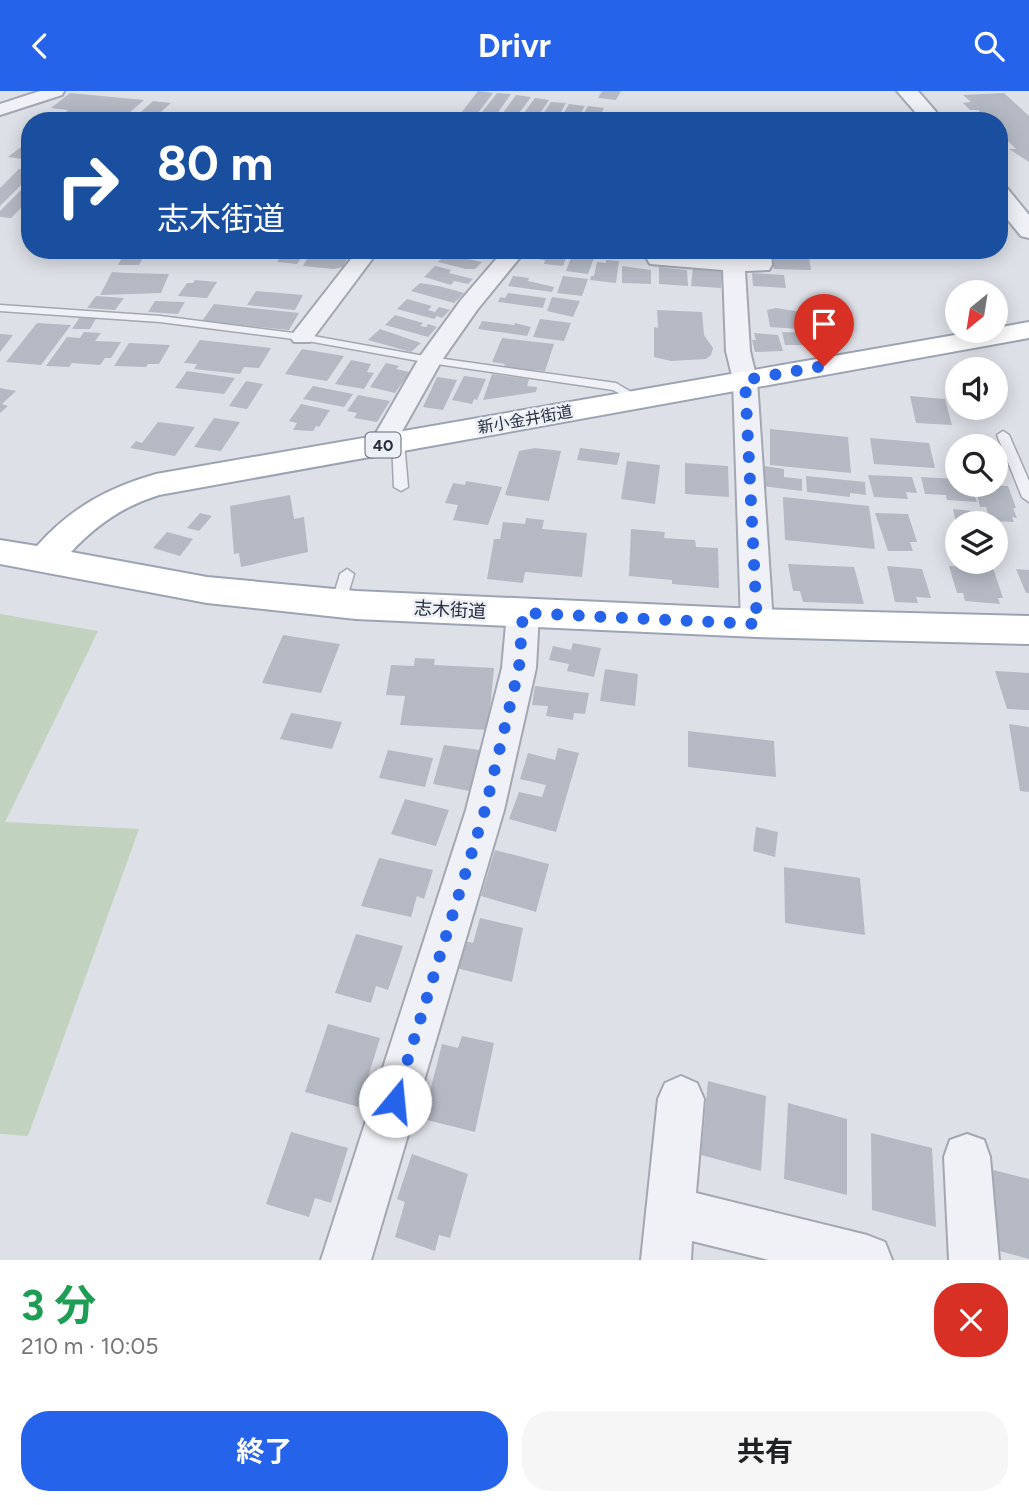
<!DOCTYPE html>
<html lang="ja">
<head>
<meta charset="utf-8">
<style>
  :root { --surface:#fff; --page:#f6f6f6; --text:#202124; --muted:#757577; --accent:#2563eb }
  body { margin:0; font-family:Figtree,"Noto Sans JP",sans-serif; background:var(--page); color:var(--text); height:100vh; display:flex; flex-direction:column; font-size:26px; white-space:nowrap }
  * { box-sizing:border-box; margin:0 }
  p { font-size:23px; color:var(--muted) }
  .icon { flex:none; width:38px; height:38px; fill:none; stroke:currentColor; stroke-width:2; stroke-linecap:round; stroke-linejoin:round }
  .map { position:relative; height:1169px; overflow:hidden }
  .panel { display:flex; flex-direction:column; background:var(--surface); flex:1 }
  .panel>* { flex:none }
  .guide { position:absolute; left:21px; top:21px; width:987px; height:147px; border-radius:28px; box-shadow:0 4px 18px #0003; background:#1a4fa0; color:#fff; overflow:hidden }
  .needle { width:46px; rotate:210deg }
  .controls { position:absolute; left:945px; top:189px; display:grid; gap:14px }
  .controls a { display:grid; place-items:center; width:63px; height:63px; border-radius:50%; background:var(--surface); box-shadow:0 4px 18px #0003; font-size:35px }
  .pin { position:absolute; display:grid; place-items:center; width:60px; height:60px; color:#fff; margin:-72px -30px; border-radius:50% 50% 50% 0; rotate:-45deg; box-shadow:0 0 7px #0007 }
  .pin .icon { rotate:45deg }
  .me { position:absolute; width:77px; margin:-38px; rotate:17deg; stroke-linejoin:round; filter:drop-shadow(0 0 5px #0008) }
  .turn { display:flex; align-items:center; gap:24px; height:147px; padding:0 21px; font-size:32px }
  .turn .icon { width:91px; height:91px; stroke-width:2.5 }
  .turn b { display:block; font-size:49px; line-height:60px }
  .round { display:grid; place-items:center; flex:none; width:74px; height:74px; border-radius:28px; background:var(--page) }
  .overview { display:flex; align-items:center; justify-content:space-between; height:119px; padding:0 21px }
  h1 { font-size:42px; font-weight:700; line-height:52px; color:#1e9e55 }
  .primary-button { display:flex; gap:14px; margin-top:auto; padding:14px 21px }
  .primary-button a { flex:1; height:80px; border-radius:28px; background:var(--accent); color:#fff; font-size:28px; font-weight:700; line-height:80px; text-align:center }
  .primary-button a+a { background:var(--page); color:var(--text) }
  header { display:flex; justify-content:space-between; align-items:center; height:91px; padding:0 21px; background:var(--accent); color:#fff; font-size:32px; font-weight:700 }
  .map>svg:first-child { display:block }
  .green { fill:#c1d2be }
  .building { fill:#b4b9c4 }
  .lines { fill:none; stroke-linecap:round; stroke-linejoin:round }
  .service-casing { stroke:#a2a7b1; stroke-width:3 }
  .minor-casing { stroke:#a2a7b1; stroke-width:4 }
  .tertiary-casing { stroke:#a2a7b1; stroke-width:4 }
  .primary-casing { stroke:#9ca4b3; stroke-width:4 }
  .service { fill:#f0f1f6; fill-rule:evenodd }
  .minor { fill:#f0f1f6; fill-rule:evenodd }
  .tertiary { fill:#f0f1f6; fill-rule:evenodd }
  .primary { fill:#fff; fill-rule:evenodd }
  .route { stroke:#2563eb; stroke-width:12; stroke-dasharray:0 21.6 }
  .labels { text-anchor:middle; stroke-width:5; stroke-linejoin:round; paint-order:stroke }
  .far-street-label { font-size:16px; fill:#262d3e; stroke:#eceff5 }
  .shield { fill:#eceff5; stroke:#616775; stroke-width:2 }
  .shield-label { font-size:16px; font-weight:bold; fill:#262d3e }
  .street-label { font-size:18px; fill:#262d3e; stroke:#eceff5 }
</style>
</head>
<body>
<header><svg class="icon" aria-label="back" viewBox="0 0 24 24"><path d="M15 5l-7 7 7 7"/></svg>Drivr<svg class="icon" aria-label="search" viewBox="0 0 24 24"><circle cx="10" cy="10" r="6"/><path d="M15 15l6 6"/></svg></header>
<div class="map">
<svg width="1029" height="1169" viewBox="0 0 1029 1169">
  <rect width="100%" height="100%" fill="#dde0e7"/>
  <path class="green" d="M0,523L98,540L5,731L139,738L28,1045L0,1043Z"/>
  <path class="building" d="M478,0L493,2L472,30H455Z
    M602,0H621L616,9L598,7Z
    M70,2L144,9L120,30H54L68,19L51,17Z
    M497,2L511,3L492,30H475Z
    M1004,2L1029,25V71L1009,58H1016L1007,49L999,48V30H982L978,26H985L978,19H970L963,12L971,11L963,4Z
    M516,4L531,6L513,30H497Z
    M535,7L549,9L535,30H518Z
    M153,10L171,12L151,30H131Z
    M551,11L566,12L556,30H538Z
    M569,13L585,15L576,30H559Z
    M588,15L604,17L597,30H579Z
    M30,49V69L8,66Z
    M19,78L30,79V85L0,115V97Z
    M30,90V108L11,127L0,126V120Z
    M286,159H306L297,173L277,171Z
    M465,159H497L485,166Z
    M609,159H644L643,164Z
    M710,159H747L748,163H710Z
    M125,160L146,161L139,174H118Z
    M532,160L567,164L563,175L544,173L545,169L530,167Z
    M446,163L463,167L482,171L475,178H466L438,171Z
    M309,164L347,168L343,176L334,178L303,175Z
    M572,164L594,167L588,183L566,180Z
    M768,164L809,167L811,179L774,178L773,173H769Z
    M606,169L619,170L616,192L590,189L591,185H594L597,171L606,172Z
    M435,175L451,179L449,182L473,188L468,193L454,190L451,194L424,186Z
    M622,175L651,179V193L622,192Z
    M659,176L687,179L688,195L659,193Z
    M693,176L722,179L721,197L691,195Z
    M112,181L127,182L169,183L161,202L100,204Z
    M752,182L784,184L786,197L753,195Z
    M513,185L529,187L528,190L554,196L552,201L508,195Z
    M563,185L588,188L582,205L557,202Z
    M195,189L217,191L207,207L178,205L187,192H193Z
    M420,192L439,195L464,202L454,212L411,200Z
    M256,200L303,204L295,219L247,214Z
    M508,202L546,207L543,217L498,211L500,206L505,207Z
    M96,205L124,207L115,219L87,217Z
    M552,206L580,210L573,226L547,220Z
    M407,208L432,215L428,219L435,221L439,216L450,219L442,227L437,225L434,228L397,218Z
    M155,210L185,211L178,223L148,221Z
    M214,213L299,222L289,239L202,230Z
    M776,217L809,222L813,239L770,236L767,219Z
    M657,219L702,221L704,244L713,257L711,264L706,268L671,270L654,266V236L658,237Z
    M395,224L423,232L420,235L426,236L428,233L437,236L428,246L385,234Z
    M80,226H97L90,238H72Z
    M540,228L571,232L564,250L533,246Z
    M482,230L514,234L515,232L531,236L527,245L478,238Z
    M37,232L71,234L41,274L6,271Z
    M380,238L421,252L411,261L368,249Z
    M84,241L101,242L95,250L121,251L111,267H105L100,274L72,272L69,276L46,275L67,246L80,247Z
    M782,241L813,242L816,254H785Z
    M754,242L778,244L783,260L755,261L752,249H756Z
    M0,243L13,244L0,261Z
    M502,247L554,253L545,280L503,277L505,273L492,271Z
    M200,249L271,257L259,277L244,276L240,283L194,278L197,273L184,272Z
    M129,252L170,254L159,273H148L146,276L114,275Z
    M302,258L344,265L327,290L285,283Z
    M351,269L371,273L367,281L374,282L364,298L335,293Z
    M386,272L399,275L396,278L410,281L395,302L370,296Z
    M187,280L235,287L224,303L175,297Z
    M492,283L529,288L527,295L537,296L536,301L483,309Z
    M464,285L486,288L477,309L474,308L472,313L452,309Z
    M437,286L457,289L443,319L423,316Z
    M246,290L263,293L247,318L229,315Z
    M313,295L353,303L344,316L303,308Z
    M0,297L16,300L2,313L8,315L0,322Z
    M358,304L390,310L377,331L354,327L357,322L347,320Z
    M910,305L945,308L952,334L916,332Z
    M301,313L329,319H330L319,336L316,335L313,340L293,339L297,332L289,330Z
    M214,327L240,331L221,360L194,356Z
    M158,331L195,336L175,365L130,357L136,350L142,352Z
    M770,338L848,346L851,382L770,374Z
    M870,347L929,352L935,377L874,373Z
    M957,351L994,353V355H959Z
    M535,357L561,360L549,410L505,404L519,360Z
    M580,357L620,362L617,374L577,369Z
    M627,370L660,374L655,413L621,408Z
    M685,372L728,375L729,406L685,403Z
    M764,375L784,378V386L802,388V400L762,395Z
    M868,384L912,386L917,402L906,401L908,408L874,406Z
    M806,385L865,391L866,404L850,402V406L807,401Z
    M921,386L957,388V394H971L977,411L947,409L946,404L925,403Z
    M466,390L502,396L488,434L453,429L458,414L445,412L453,392L465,394Z
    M975,394L1008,395L1016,417H1013L1017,427L1012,426L1014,431L990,430L986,416H980Z
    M290,404L294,428L304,426L308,461L241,476L239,462L234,463L230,415Z
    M783,406L869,415L875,458L785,449Z
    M953,418L983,421L986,432H956Z
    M200,422L212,425L199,440L187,437Z
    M875,422L908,423L917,451H910L913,460H888Z
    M526,427L544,429L542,438L587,442L582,486L525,481L523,492L487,488L494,448H500L503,431L525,433Z
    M631,438L665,441L664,447L695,449L696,456L718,457L719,497L672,493V489L629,485Z
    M167,441L193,448L180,465L153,457Z
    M788,473L854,476L864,513L803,511L800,500H793Z
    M887,475L922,478L931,507L916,506L918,512L895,511Z
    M949,475L993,477L1003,507H998L1000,513L965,510L963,502H957Z
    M1016,478L1029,479V502H1026Z
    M283,544L340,553L321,602L262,592Z
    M573,552L601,557L594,586L567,580L569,573L549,569L553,555L571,559Z
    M415,567L435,568L434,574L494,577L488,639L400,634L405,605L386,604L391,574L414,575Z
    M605,578L638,583L635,615L600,610Z
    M995,580L1029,582V619L1007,618Z
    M535,595L589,602L585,623L574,622L573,629L546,625L548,615L532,614Z
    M291,622L342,631L332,658L280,648Z
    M1009,633L1029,636V701L1020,700Z
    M688,640L774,650L776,686L688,676Z
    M444,654L480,659L469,700L433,693Z
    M558,657L579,662L556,741L509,728L519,701L542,706L546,694L520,688L528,662L555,669Z
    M388,659L433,667L425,696L379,687Z
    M405,708L449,719L436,755L391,743Z
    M756,736L778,741L775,766L753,760Z
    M495,759L549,773L536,821L481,805Z
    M379,767L433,779L424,808L417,805L411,826L361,815Z
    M784,776L860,787L865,844L785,832Z
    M480,827L523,837L512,891L452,876L460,849L473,852Z
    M356,843L403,855L388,899L376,895L371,912L335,902Z
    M328,933L380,947L359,1016L305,1001Z
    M462,945L494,952L475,1041L423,1028L442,953L458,957Z
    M708,990L766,1005L761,1080L701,1064Z
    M788,1012L847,1028V1104L784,1088Z
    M291,1041L348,1057L331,1112L315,1107L309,1126L266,1113Z
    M871,1042L932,1057L936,1136L872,1119Z
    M412,1063L468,1083L450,1147L439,1144L435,1160L395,1146L405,1111L397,1108Z
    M989,1078L1029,1088V1168L996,1159Z"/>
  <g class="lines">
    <g class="service-casing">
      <path id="service" d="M0,214L160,225L302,243L430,266L616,292L643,308L637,312L613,299L430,272L302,249L160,231L0,220Z
        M1003,340L1009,344L1029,390V411L1022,406L997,344Z
        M398,347L404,351L408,396L401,400L394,396L392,351Z
        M347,478L354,483L345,513L338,519L331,513L340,483Z"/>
    </g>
    <g class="minor-casing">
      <path id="minor" d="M40,0H64L62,4L0,24V13Z
        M358,159H379L310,251H294L290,246L294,241Z
        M504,159H526L477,219L442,269L391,360L382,363L373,360L369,354L421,264L461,209Z
        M648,159L750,167L749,159H771L772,174L769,179L745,180L750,260L757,289L773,532L768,541L757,544L746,541L741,532L733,289L726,260L723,179L650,173L647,168Z
        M523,510L534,513L539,522L536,577L504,719L371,1169H321L466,719L502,577L507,522L512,513Z
        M681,985L697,992L704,1008L696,1102L867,1144L885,1151L892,1169H769L692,1150L691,1169H641L658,1008L665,992Z
        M967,1043L984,1049L990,1066L999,1169H949L944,1066L950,1049Z"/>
    </g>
    <g class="tertiary-casing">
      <path id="tertiary" d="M897,0H918L944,30H923Z
        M999,95L1007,97L1029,124V147L1021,145L999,118Z"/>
    </g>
    <g class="primary-casing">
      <path id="primary" d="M1029,231V247L159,404C123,415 96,434 71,461L207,486L356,500L757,518L1029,525V553L757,546L356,528L207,512L0,473V449L37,455C71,417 107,397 156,383L978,240H996V237Z"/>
    </g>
    <use href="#service" class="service"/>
    <use href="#minor" class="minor"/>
    <use href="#tertiary" class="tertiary"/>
    <use href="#primary" class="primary"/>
  </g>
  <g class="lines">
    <path class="route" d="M395,1010L485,719L519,577L523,522L757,533L745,289L824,275"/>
  </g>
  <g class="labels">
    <g class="far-street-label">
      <text transform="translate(525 328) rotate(-10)" y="6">新小金井街道</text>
    </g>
    <rect class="shield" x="365.5" y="341.5" width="35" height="25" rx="5"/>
    <g class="shield-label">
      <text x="383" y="360">40</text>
    </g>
    <g class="street-label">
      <text transform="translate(450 519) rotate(3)" y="6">志木街道</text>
    </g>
  </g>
</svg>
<div class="controls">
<a><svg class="needle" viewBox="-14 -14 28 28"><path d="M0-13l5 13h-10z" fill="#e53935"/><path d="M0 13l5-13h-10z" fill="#757577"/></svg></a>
<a><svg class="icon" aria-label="sound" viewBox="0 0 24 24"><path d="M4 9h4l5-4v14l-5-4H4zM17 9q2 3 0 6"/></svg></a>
<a><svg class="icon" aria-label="search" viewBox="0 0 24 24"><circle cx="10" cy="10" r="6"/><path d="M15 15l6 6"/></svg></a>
<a><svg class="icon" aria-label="layers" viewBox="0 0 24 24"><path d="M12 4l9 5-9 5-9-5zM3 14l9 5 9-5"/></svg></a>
</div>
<div class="pin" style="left:824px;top:275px;background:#d93025"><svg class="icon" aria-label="arrive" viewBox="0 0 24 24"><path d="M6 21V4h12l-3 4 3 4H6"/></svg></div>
<svg class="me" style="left:395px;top:1010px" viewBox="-20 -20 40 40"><circle r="19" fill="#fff"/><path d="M0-13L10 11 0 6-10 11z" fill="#2563eb"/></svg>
<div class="guide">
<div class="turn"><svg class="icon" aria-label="right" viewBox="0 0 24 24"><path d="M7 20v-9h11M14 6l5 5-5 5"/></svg><div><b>80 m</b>志木街道</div></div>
</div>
</div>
<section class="panel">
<div class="overview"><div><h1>3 分</h1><p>210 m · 10:05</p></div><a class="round" style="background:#d93025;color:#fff"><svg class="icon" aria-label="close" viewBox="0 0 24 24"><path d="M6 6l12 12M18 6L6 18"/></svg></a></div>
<div class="primary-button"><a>終了</a><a>共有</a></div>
</section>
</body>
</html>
